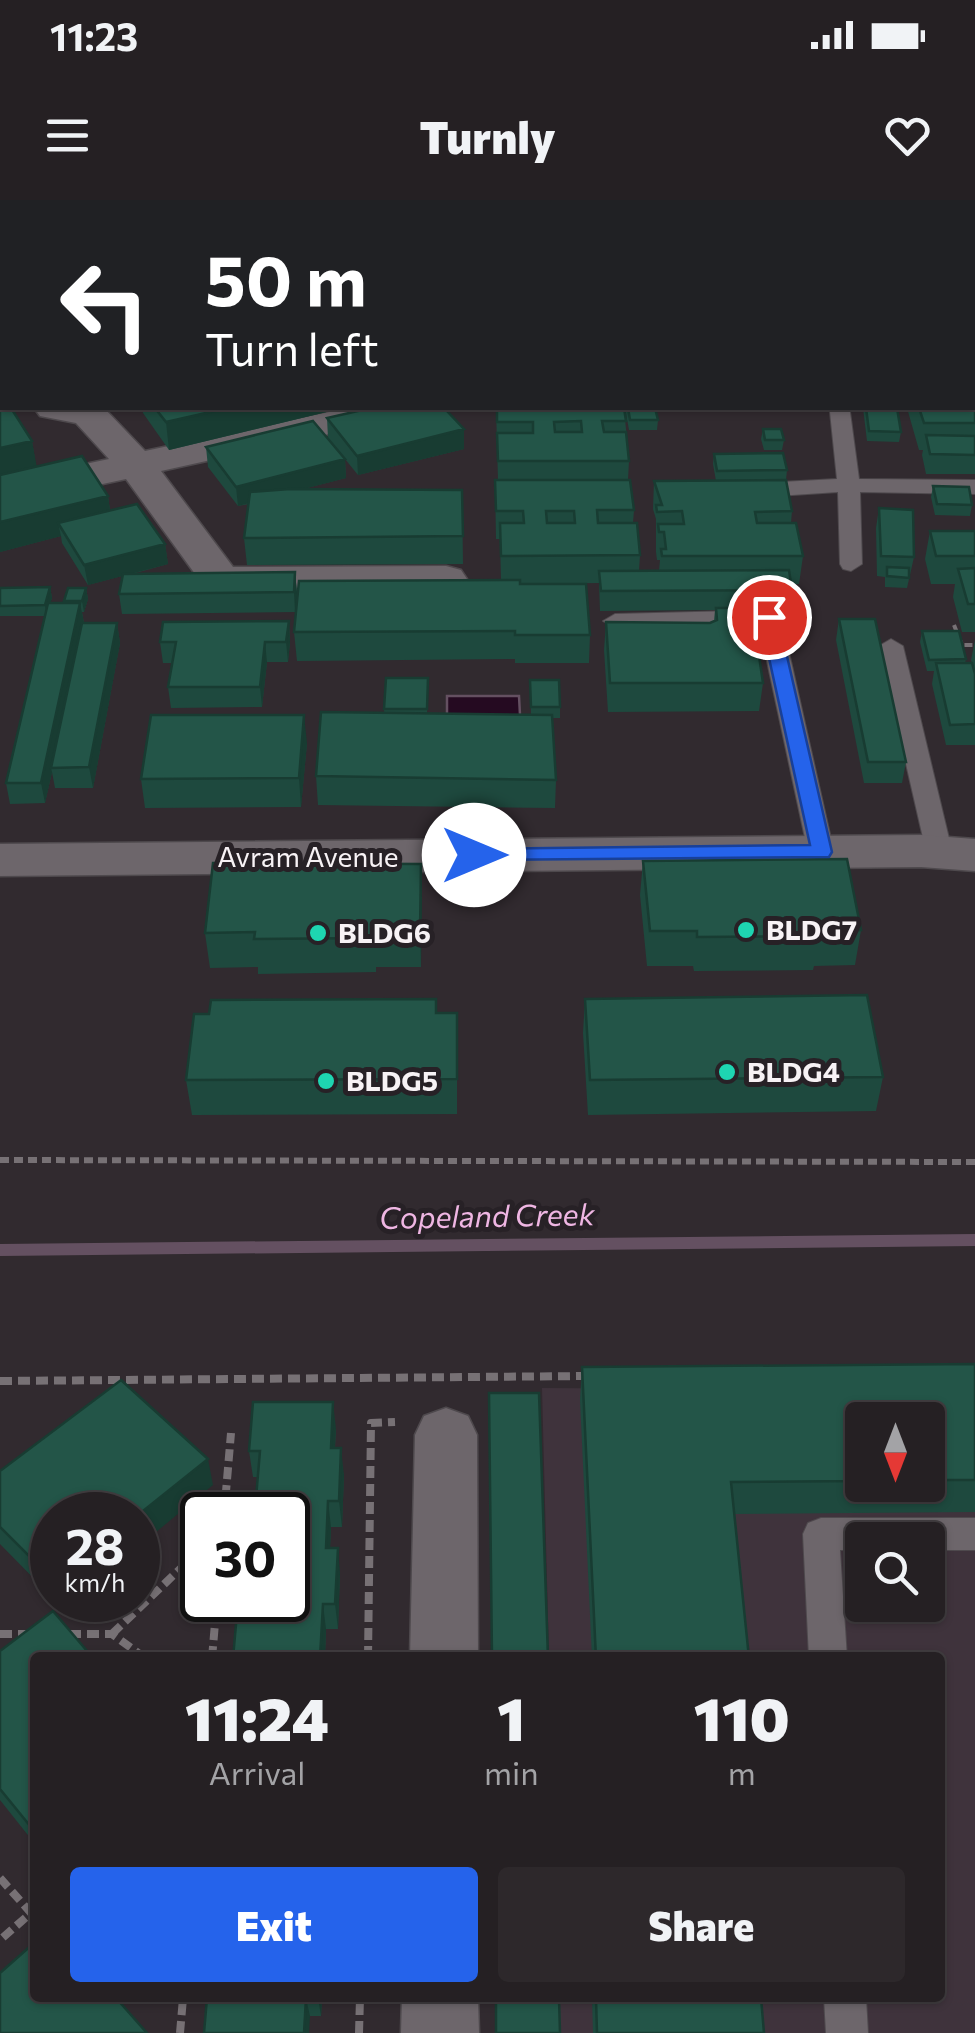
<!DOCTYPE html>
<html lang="en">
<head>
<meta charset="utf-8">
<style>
  :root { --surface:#252023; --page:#2d282b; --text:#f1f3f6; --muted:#a3a3a6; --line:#423e41; --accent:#2563eb }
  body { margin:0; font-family:Commissioner,sans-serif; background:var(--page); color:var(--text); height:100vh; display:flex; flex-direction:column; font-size:38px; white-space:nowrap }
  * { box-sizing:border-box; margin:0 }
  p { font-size:32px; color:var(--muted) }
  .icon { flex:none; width:55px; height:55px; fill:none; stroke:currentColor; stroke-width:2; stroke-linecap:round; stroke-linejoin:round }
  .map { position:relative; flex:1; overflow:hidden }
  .drawer { position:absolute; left:30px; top:1452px; width:915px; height:350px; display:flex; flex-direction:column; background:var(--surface); border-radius:10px; box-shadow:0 2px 8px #0004,0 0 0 2px var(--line) }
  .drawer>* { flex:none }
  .top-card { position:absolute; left:0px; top:0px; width:975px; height:210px; box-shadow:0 2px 8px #0004,0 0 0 2px var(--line); background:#202124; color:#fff; overflow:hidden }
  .needle { width:65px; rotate:180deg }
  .fabs { position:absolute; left:845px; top:1202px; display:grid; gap:20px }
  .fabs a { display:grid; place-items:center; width:100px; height:100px; border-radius:10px; background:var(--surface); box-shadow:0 2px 8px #0004,0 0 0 2px var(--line); font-size:50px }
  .speed { position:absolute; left:30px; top:1292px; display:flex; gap:20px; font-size:50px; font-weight:700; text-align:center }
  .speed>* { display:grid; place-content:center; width:130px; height:130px; border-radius:50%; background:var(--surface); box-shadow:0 2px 8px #0004,0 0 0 2px var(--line); line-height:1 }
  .speed small { font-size:25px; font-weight:400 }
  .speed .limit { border:5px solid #111; border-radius:15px; background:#fff; color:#111 }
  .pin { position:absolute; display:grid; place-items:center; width:85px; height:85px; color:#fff; margin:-42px; border:5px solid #fff; border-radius:50%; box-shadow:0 2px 10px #0007 }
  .me { position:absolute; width:110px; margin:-55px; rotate:90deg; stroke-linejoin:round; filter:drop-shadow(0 0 8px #0008) }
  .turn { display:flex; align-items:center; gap:35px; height:210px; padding:0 40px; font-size:45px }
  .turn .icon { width:130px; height:130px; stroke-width:2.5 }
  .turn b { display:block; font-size:70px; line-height:85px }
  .eta { display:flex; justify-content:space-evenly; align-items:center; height:170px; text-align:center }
  .eta b { font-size:60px; font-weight:800; line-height:70px }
  .primary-button { display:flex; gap:20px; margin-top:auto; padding:20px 40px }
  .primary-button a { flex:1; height:115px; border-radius:10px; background:var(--accent); color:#fff; font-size:40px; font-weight:800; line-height:115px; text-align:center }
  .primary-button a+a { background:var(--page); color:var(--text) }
  .status { display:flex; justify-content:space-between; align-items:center; height:70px; padding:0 50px; background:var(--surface); direction:ltr }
  .status svg { height:28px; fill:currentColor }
  header { display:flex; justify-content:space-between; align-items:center; height:130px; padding:0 40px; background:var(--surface); font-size:45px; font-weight:800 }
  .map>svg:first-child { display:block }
  .built { fill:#3f333c; fill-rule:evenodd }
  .water { fill:#250a21; stroke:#645061; stroke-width:2.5 }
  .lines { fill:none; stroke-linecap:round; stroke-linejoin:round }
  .stream { fill:#645061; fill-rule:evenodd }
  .service-casing { stroke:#4e494d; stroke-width:2 }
  .minor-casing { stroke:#4e494d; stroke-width:3 }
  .path-far2 { stroke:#777175; stroke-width:4; stroke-dasharray:8 4; stroke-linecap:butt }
  .path-far1 { stroke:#777175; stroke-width:6; stroke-dasharray:9 5; stroke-linecap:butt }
  .path { stroke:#777175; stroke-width:8; stroke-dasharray:12 6; stroke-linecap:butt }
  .service { fill:#6d666b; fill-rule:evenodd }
  .minor { fill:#6d666b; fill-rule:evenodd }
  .wall { fill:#1e493e; fill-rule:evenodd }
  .shaded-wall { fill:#183c32 }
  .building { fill:#235548; stroke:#183c32; stroke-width:2.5; fill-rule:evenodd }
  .route { fill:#2563eb; stroke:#184099; stroke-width:2.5 }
  .poi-dot { fill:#1ed5b1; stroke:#272126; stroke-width:4 }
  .labels { text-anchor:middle; stroke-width:10; stroke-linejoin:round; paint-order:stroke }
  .street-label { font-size:28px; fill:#f7f2f5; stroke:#272126 }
  .poi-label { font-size:28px; font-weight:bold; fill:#f7f2f5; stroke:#272126; text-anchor:start }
  .water-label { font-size:30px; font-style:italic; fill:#efb6e3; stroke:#272126 }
</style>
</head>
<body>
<div class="status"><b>11:23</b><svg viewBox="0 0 49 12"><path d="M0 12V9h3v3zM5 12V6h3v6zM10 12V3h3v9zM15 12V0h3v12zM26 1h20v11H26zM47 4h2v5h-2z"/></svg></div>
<header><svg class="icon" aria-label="menu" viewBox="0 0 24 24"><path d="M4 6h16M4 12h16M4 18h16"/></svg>Turnly<svg class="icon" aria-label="heart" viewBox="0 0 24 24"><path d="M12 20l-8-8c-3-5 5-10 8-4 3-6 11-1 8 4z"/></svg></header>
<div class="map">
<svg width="975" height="1833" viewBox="0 0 975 1833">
  <rect width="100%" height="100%" fill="#312a2f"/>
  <path class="built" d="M542,1188L975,1191V1833H558L557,1798H940V1458L549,1457ZM862,1220H928V1285H862ZM862,1340H928V1405H862Z"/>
  <path class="water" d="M447,496H519L520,515L447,516Z"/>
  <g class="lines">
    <path class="stream" d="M975,1034V1046L0,1056V1044Z"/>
    <g class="service-casing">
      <path id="service" d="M805,0H823L824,2H806Z
        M972,26H975V38H972Z
        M0,42L2,43V54H0Z
        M833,208H847L850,212L859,279L975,280V294L860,292L862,364L851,371L843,369L840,364L838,292L746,298L735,291L746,284L837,279L830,212Z
        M769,410L781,417L834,652L830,658H812L808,652L759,424L615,428L603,421L615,414Z
        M891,439L903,446L952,651L948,657H930L926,651L879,446Z
        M821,1318H975V1350H928V1340H862V1350H840L847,1458H809L803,1334L808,1323Z
        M824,1798H866L868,1833H826Z"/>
    </g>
    <g class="minor-casing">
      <path id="minor" d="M34,208H104L145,251L348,208H417L411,216L161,271L233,367L446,366L461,370L467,379L461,388L446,392L221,393L206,389L126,279L0,306V282L109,259L76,223L40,216Z
        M921,635L975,639V671L921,667L0,676V644Z
        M446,1208L468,1216L477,1235L478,1458H410L415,1235L424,1216Z
        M402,1798H478L479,1833H401Z"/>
    </g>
    <path class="path-far2" d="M954,425L962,445H975"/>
    <path class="path-far1" d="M0,960L975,962"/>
    <path class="path" d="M0,1181L589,1176
      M224,1315L231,1233
      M0,1434H27
      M69,1434H112L145,1458
      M112,1434L202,1348
      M212,1458L217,1400
      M368,1458L371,1223L395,1222
      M0,1678L31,1713L0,1740
      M180,1833L183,1798
      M359,1833L360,1798"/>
    <use href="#service" class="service"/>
    <use href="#minor" class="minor"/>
  </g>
  <path class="wall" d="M300,0H422V2H300Z
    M901,0H975V8H972V2H902Z
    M972,126H975V274H926L922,255L923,250H919L907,208H972Z
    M2,127V189L0,188V129Z
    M0,206L32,241L36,266L108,296L110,310L165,344L168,364L132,374L295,372L297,393L295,412L122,414L119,394L122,376L88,385L62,343L61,336L0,352Z
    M142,208H343L169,250L143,213Z
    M496,208H624L629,261L628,280L634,310L633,323L640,355L639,371H659L660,360H657L656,352V319L653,309L654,281H716L713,264L714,254L787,270L786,280L792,311L791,323L803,356L799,384H791L792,390L790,410H752L763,483L759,511L608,512L604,450L606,422L710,423L714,421L715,410L600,411L599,383L520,384L590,435L589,463H515V459L297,461L294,432L501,380L500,339H496L495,280H498Z
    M625,208H655L658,220L657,230H629Z
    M863,208H897L901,232L899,242L867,241Z
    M327,218L464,249L358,275L345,259L346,278L303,289L462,290L463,364L247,365L244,338L249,304L238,306L208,267L206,247L328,238Z
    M763,229L784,240L782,250H764L761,239Z
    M933,286L972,305L970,316L935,315L931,297Z
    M879,308L914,357L907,388L885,387V377L877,376L876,328Z
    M930,331H975V432H962L953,397L955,384H931L925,359Z
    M50,387L52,398L50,403H64V401L86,388L88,399L84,412H82L84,423H117L120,443L93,588H55L52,572L45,603L10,604L6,583L45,416H0V388Z
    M839,419L906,562L902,583H864L836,440Z
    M289,421L290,442L288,462H267L262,507L171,508L168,487L172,463H163L160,442Z
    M922,431L966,459L965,463H972L971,460L975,440V545H946L932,484L934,471H927L920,442Z
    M386,478H428L427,513L531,515L530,480L560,507V518H552L556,580L555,608L318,605L316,576L384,513Z
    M307,543L301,607L145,608L141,579Z
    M643,661L861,730L855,765L814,766L813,770L694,771L693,766H647L640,695Z
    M421,664V767H376V772L258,774V767L210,768L205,733Z
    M585,799L883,877L876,911L588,915L583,833Z
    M457,813V914L192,915L186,880Z
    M975,1164V1312L734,1314L749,1458H592L580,1200L582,1167ZM862,1220H928V1285H862Z
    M336,1229L335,1248L344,1275L342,1327H331L330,1348L340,1373L338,1429H326L325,1458H233L247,1402L256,1298L258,1277H253L249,1251Z
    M0,1271L213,1285L52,1315V1397L0,1344Z
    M0,1451L35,1458V1644L0,1600Z
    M207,1798H322L321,1816H310Z
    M592,1798H761L764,1833H593Z"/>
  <path class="shaded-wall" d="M209,0H230L231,1L227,2H203Z
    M362,0H374V2H356Z
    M386,0H422V2H386Z
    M907,0H935V2H906Z
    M228,208H343L169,250L166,222Z
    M464,229V249L358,275L357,256Z
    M32,241L37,268L0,277V248Z
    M345,259L346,278L238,306L236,287Z
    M108,296L112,324L58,323L61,336L0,352V322Z
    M165,344L168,364L88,385L84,365Z
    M295,372L297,393L295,412L294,392Z
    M50,387L52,398L47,416L45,405Z
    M86,388L88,399L84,412L82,401Z
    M80,403L84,423L51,568L52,572L45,603L41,583Z
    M289,421L290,442L288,462L286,442Z
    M117,423L120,443L93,588L89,567Z
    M265,442L267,462L262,507L260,487Z
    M304,515L307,543L301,607L299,578Z
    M421,664L422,699L421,767L420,732Z
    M333,1202L336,1229L333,1275L331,1248Z
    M341,1248L344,1275L342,1327L339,1301Z
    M208,1259L213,1285L138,1347V1315Z
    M328,1301L331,1327L329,1373L326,1348Z
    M338,1348L340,1373L338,1429L335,1404Z
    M60,1400H72L63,1407Z
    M323,1404L326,1429L325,1458H320Z
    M306,1798L310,1816L309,1833H304Z
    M318,1798H322L321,1816Z"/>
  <path class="building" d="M108,0H133L152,2H105Z
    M177,0H209L203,2H182Z
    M313,0H362L356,2H318Z
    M492,0H546V2H492Z
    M615,0H664V2H616Z
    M746,0H798V2H746Z
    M671,1H724V2H671Z
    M2,127V163L0,162V129Z
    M972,137H975V163H972Z
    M972,173H975V189H972Z
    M972,195H975V223H924L919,208H972Z
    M2,205V208H11L32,241L0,248V206Z
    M155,208H228L166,222Z
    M371,208H444L464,229L357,256L327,218Z
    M497,208H624L626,221H602L604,232H626L629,261H498L497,233H533V222H497ZM581,221L582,232H555L554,222Z
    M628,208H655L658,220H630Z
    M866,208H897L901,232L869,231Z
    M313,221L345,259L236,287L206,247Z
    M763,229H781L784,240H765Z
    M926,235L975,236V255L930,254Z
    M783,253L787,270L717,271L714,254Z
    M82,256L108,296L0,322V275Z
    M495,280H630L634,310H597L598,323H637L640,355L501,356L500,323H524L523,311H496ZM546,311H574L575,323H547Z
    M786,280L792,311L755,312L757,323H796L803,356H662L661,349H666L664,332H659L658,324H684L682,311L657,312L656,305H662L654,281Z
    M933,286L969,287L972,305L937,304Z
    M290,289L462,290L463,336L244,338L250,292Z
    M137,304L165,344L84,365L58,323Z
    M879,308L913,310L914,357L881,356Z
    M930,331H975V356H936Z
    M887,367L909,368V378L887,376Z
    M975,368V404H968L958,369Z
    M789,370L792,390L601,391L599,371Z
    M295,372L294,392L119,394L123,374Z
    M520,380V384H586L590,435H515V431L294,432L299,381Z
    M50,387L45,405L0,406V388Z
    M68,388H86L82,401H64Z
    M48,403H80L41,583H6Z
    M716,408H752L763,483H610L606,422L710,423L717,420Z
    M839,419H875L906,562H868Z
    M289,421L286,442H265L260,487H168L176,442H160L163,422Z
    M82,423H117L89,567L51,568Z
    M922,431H959L966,459L929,460Z
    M936,463H972L975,474V524L950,525Z
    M386,478H428L427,509H384Z
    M530,480H559L560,507H531Z
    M321,512L552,515L556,580L316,576Z
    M151,515H304L299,578L141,579Z
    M847,659L861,730L818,731L819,736L697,737V731H650L643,661Z
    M213,663L421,664L420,732H375L374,738L254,739L255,732L205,733Z
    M867,795L883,877L590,880L585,799Z
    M436,799V813H457V879L186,880L194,814H209L211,800Z
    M975,1164V1280H928V1220H862V1281L731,1282L749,1458H596L582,1167Z
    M121,1180L208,1259L138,1315H52V1379L0,1327V1271Z
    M489,1193H539L548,1458H492Z
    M253,1202H333L331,1248H341L339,1301H328L326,1348H338L335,1404H323L320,1458H233L238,1402H247L248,1400H288V1315H244L245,1298H256L260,1251H249Z
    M53,1411L93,1458H35V1632L0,1589V1451Z
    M35,1742V1798H116L147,1833H0V1773Z
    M207,1798H306L304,1833H204Z
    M496,1798H559L560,1833H496Z
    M596,1798H761L764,1833H597Z"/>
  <path class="route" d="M769,411L778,417L832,652L829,657L466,660L463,655L474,649L810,645L760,417Z"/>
  <g class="poi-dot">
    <circle cx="746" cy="730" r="10"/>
    <circle cx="318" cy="733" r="10"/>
    <circle cx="727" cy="872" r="10"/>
    <circle cx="326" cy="881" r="10"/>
  </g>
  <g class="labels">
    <g class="street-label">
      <text x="308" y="667">Avram Avenue</text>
    </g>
    <g class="poi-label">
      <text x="766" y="740">BLDG7</text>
      <text x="338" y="743">BLDG6</text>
      <text x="747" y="882">BLDG4</text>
      <text x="346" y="891">BLDG5</text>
    </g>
    <g class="water-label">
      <text transform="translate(487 1017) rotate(-1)" y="10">Copeland Creek</text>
    </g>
  </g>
</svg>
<div class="fabs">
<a><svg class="needle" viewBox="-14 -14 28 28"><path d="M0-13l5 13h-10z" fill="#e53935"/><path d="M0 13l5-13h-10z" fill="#a3a3a6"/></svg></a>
<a><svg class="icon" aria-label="search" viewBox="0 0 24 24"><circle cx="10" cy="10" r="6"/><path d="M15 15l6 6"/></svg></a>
</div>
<div class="speed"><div>28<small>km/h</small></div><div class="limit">30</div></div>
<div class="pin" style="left:769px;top:417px;background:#d93025"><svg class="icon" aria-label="arrive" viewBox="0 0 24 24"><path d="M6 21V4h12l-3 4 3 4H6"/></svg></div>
<svg class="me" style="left:474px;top:655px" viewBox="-20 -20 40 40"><circle r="19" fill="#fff"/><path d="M0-13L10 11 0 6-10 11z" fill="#2563eb"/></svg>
<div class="top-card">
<div class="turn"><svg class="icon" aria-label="left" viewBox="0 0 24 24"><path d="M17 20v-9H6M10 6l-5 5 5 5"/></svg><div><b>50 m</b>Turn left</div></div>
</div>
<section class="drawer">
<div class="eta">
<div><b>11:24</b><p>Arrival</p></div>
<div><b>1</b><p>min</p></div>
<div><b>110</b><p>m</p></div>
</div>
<div class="primary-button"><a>Exit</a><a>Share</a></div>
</section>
</div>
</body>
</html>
